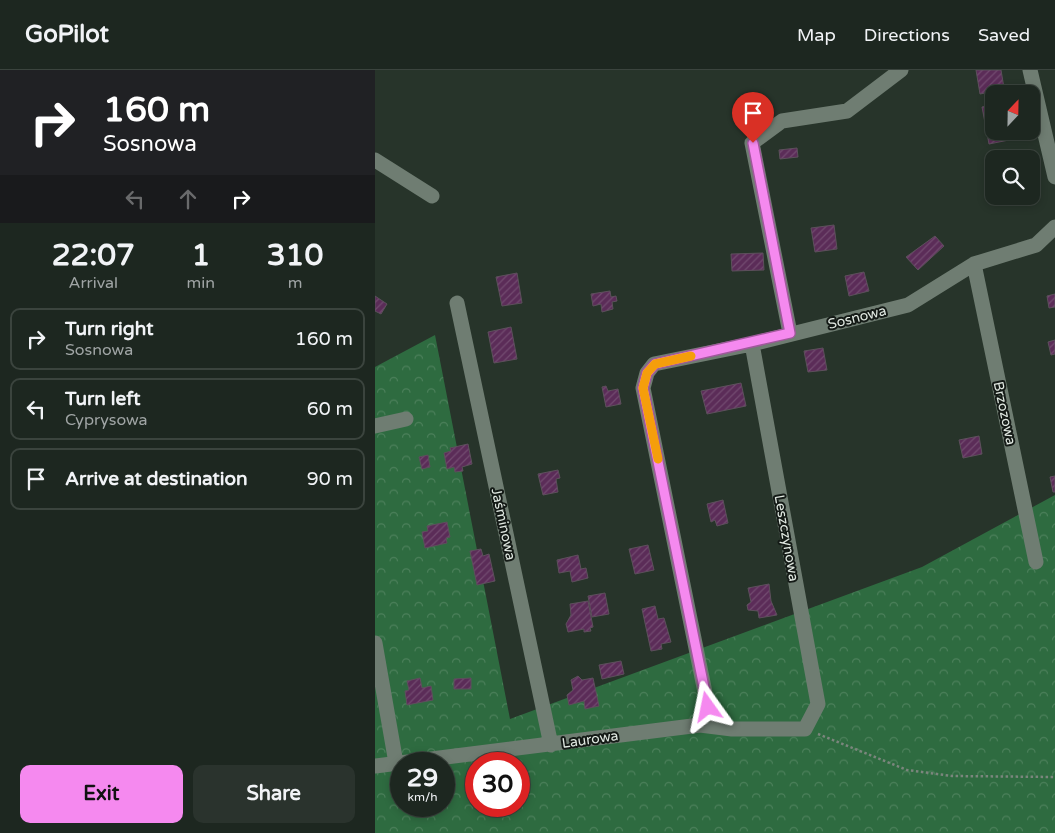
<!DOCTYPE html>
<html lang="en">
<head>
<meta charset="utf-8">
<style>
  :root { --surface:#1d2720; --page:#2a332d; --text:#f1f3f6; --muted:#a0a5a5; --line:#3b443e; --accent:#f589ef }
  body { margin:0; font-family:"Varela Round",sans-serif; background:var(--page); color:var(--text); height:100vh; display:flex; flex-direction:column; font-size:19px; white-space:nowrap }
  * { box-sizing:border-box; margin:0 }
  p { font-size:16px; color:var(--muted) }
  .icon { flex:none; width:28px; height:28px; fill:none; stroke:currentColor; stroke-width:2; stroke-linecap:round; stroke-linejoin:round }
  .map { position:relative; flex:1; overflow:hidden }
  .panel { display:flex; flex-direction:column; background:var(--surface); width:375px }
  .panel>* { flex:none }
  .guide { background:#202124; color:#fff; overflow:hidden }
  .needle { width:32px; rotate:22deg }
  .tools { position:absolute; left:610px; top:15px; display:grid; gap:10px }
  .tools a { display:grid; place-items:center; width:55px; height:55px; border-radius:10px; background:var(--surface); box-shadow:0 2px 8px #0003,0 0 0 1px var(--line); font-size:25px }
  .speed { position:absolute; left:15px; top:682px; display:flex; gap:10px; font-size:25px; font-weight:700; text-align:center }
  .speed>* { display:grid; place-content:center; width:65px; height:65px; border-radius:50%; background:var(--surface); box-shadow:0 2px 8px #0003,0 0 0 1px var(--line); line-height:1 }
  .speed small { font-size:12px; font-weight:400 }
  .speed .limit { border:8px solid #d22; background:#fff; color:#111 }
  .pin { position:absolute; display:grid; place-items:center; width:42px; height:42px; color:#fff; margin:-51px -21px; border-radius:50% 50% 50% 0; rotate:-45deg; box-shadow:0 0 5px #0007 }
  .pin .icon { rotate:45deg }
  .me { position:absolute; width:55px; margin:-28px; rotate:348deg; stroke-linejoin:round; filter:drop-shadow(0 0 4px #0008) }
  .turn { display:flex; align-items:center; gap:18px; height:105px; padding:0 20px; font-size:22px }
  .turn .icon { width:65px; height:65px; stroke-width:2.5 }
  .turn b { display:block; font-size:35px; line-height:42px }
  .lanes { display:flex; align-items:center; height:48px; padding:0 20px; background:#0003; justify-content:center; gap:25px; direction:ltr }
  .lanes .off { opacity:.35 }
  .eta { display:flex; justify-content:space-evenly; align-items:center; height:85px; text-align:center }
  .eta b { font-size:30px; font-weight:700; line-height:35px }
  .button { display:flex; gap:10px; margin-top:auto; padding:10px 20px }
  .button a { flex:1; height:58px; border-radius:10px; background:var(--accent); color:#111; font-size:20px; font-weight:700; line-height:58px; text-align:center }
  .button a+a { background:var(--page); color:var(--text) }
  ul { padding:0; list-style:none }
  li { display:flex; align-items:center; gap:15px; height:62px; margin:0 10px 8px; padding:0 10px; border:2px solid var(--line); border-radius:10px }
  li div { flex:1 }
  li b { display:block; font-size:19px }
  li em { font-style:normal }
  header { display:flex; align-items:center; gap:30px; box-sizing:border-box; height:70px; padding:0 25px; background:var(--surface); border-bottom:1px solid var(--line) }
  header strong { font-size:24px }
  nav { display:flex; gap:28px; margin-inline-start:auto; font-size:18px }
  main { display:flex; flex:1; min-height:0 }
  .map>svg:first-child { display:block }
  .forest { fill:url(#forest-crowns); fill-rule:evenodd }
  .building { fill:url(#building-hatch); stroke:#5d505c }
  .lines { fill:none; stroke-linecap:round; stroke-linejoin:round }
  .path { stroke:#7b867d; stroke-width:2.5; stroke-dasharray:2.5 2.5; stroke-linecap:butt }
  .minor { stroke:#6f7d72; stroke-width:15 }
  .route-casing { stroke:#9f599b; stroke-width:12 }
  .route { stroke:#f589ef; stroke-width:9 }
  .slow { stroke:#f59e0b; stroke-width:9 }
  .labels { text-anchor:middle; stroke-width:4; stroke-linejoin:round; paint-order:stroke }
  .street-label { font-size:14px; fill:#e1e9e2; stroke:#141a16 }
</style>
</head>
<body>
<header>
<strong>GoPilot</strong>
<nav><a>Map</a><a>Directions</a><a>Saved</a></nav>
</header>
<main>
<section class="panel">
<div class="guide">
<div class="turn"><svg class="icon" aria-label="right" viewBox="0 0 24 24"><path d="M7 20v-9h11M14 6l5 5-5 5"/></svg><div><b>160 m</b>Sosnowa</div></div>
<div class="lanes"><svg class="icon off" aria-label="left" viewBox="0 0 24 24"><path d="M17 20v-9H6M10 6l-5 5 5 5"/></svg><svg class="icon off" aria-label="ahead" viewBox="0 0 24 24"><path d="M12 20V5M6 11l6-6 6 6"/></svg><svg class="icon" aria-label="right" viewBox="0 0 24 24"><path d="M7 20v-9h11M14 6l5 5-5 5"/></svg></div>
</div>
<div class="eta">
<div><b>22:07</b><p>Arrival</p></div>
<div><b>1</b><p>min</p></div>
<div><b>310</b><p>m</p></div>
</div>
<ul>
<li><svg class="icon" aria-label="right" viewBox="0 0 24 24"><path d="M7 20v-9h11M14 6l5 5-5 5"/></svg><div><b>Turn right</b><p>Sosnowa</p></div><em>160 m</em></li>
<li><svg class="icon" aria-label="left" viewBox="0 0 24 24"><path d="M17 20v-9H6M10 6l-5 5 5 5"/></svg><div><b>Turn left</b><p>Cyprysowa</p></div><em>60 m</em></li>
<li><svg class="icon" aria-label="arrive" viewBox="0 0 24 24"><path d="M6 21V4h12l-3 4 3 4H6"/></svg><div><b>Arrive at destination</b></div><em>90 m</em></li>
</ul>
<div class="button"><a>Exit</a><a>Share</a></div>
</section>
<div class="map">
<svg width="680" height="763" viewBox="0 0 680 763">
  <defs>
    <pattern id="forest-crowns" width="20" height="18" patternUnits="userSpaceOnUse" patternTransform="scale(1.25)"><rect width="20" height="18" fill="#2e6b40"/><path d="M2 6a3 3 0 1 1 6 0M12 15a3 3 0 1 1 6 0" fill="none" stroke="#4c805b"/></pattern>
    <pattern id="building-hatch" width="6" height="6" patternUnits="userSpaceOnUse" patternTransform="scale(1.25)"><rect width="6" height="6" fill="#5b2c58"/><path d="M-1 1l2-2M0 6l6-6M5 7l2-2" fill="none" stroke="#724b70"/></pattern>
  </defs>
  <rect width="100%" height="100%" fill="#27342a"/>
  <path class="forest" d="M60,265L135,649L547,497L680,425V763H0V297ZM26,694H69V736H26ZM101,694H144V736H101Z"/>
  <path class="building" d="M601,0H626L630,24H619V61H637L639,69L614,74L607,37L617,35L615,22L605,24Z
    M422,78L423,87L405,89L404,80Z
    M459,155L462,179L440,182L436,158Z
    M560,166L569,176L543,200L531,187Z
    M388,183L389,200L357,201L356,184Z
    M489,202L494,221L474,226L470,206Z
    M142,203L147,233L127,236L121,207Z
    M235,221L236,227L241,226L242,231L237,232L238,239L227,242L226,234L218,236L216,224Z
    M680,224V237L674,238L672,226Z
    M0,226L12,234L6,244L0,241Z
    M136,257L142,289L119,293L113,262Z
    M680,270V284L676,285L673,272Z
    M448,278L452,300L433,302L429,281Z
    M366,313L371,336L332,344L326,321Z
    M231,316L233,321L243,319L246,334L231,337L227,317Z
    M604,366L607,384L588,388L584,370Z
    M93,374L97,394L87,397L88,401L80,402L79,397L72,399L69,383L76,381L75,378Z
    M53,385L55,397L47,399L44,387Z
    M183,400L185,408L181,409L183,422L168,425L163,404Z
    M680,406V422H678L675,407Z
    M348,430L353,453L342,456L340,450L336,452L332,434Z
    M72,452L75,467L71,468L72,473L50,478L47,462L53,461L52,456Z
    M273,475L279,500L260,504L254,479Z
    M106,479L108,486L114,484L120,511L102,515L95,481Z
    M203,485L206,499L211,498L213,508L197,512L195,501L184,503L182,490Z
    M394,514L396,531L402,545L384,548L383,541L373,540L372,535L376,532L373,518Z
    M230,523L234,544L217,547L213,526Z
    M213,531L218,557L215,558L216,561L209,562V559L193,562L191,554L196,545L195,534Z
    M280,536L283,549L289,548L296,572L286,574L287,579L276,581L267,539Z
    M246,591L249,604L227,609L224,595Z
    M203,606L207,610L218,608L224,636L210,639L209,631L194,635L192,625L198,620L196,610Z
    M45,608L47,618L56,616L58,630L32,635L30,621L34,620L32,611Z
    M96,608V619H79V609Z"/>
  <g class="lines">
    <path class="path" d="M443,664L532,700L577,706L680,707"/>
    <path class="minor" d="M655,0L680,107
      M0,90L57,126
      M599,194L661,492
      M82,233L176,675
      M415,263L377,73L407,51L472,41L526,0
      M0,356L31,349
      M0,573L21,693
      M325,655L333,637L268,318L272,303L279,294L377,274L533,235L599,194L661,175L680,157
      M0,696L325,655L357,659H430L443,634L377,274"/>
  </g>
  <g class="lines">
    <g class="route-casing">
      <path id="route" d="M333,637L268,318L272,303L280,294L415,263L378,73"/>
    </g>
    <use href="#route" class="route"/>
    <path class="slow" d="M283,389L268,318L272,303L280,294L316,286"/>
  </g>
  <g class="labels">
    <g class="street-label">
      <text transform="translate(482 247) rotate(-14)" y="5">Sosnowa</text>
      <text transform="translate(630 343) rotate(78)" y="5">Brzozowa</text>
      <text transform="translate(129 454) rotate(78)" y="5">Jaśminowa</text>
      <text transform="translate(412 468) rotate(80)" y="5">Leszczynowa</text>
      <text transform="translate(215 669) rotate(-8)" y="5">Laurowa</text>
    </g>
  </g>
</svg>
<div class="tools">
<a><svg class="needle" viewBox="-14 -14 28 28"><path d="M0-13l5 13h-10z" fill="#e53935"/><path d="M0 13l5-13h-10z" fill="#a0a5a5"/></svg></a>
<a><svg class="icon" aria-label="search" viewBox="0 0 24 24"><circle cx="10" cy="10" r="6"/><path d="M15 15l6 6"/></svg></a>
</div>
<div class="speed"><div>29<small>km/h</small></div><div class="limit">30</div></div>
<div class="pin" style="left:378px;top:73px;background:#d93025"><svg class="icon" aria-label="arrive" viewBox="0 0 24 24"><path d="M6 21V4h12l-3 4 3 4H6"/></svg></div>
<svg class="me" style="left:333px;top:637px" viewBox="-20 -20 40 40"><path d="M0-17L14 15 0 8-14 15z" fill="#f589ef" stroke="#fff" stroke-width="4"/></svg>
</div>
</main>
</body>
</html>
